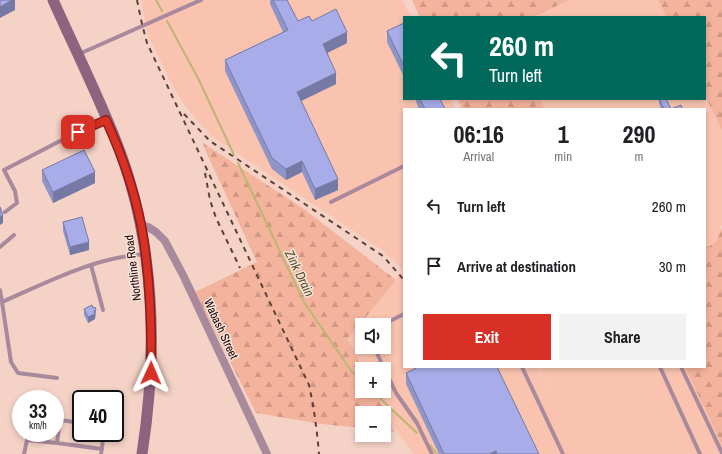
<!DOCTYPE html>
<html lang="en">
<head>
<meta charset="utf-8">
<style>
  :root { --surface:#fff; --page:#f2f2f2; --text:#202124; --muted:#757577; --accent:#d93025 }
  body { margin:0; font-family:"Archivo Narrow",sans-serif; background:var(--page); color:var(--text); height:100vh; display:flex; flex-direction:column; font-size:15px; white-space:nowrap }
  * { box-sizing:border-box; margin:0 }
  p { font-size:13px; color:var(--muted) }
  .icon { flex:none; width:22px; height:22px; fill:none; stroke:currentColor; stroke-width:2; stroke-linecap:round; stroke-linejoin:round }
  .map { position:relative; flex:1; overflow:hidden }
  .panel { position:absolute; left:403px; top:108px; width:303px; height:260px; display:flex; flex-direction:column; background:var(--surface); border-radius:0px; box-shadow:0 2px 6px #0003 }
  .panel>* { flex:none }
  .banner { position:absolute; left:403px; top:16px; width:303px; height:84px; border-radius:0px; box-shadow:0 2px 6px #0003; background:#00695c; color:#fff; overflow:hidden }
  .controls { position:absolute; left:355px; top:318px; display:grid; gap:8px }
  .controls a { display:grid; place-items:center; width:36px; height:36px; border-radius:0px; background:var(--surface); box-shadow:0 2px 6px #0003; font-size:20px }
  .speed { position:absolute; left:12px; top:390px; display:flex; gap:8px; font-size:20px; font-weight:700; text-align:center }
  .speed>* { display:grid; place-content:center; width:52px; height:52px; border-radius:50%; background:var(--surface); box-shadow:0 2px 6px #0003; line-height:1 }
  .speed small { font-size:10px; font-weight:400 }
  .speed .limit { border:2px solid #111; border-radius:6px; background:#fff; color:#111 }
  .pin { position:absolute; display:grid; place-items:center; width:34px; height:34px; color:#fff; margin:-17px; border-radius:8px; box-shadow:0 2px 6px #0006 }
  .me { position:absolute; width:44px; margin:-22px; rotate:1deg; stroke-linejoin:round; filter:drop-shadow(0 0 3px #0008) }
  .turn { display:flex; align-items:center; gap:14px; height:84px; padding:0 20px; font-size:18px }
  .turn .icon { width:52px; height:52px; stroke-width:2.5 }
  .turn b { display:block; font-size:28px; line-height:34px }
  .eta { display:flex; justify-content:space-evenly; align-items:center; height:68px; text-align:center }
  .eta b { font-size:24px; font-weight:700; line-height:28px }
  .button { display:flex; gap:8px; margin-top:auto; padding:8px 20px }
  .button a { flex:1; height:46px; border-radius:0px; background:var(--accent); color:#fff; font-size:16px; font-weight:700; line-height:46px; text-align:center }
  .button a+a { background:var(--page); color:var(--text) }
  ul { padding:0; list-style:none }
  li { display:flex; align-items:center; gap:12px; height:60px; padding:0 20px }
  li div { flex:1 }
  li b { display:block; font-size:15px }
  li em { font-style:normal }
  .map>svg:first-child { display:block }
  .built { fill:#f9c3af; fill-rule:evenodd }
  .forest { fill:url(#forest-firs) }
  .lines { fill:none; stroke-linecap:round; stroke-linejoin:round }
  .stream { stroke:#bfb574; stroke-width:2 }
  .lane { stroke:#a98a9d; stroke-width:4 }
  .street { stroke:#a98a9d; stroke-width:8 }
  .secondary { stroke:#8f627f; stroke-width:11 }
  .rail { stroke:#5e4038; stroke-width:2; stroke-dasharray:5 5; stroke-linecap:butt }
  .wall { fill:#9095c8 }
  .shaded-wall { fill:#7679a3 }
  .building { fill:#a8ade9; stroke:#7679a3 }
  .route-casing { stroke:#8d1f18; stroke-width:10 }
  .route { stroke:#d93025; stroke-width:7 }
  .labels { text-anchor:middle; stroke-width:3; stroke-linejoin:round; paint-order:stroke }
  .street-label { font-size:12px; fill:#240801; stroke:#f5e4dd }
  .water-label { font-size:13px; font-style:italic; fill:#58501f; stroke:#f5e4dd }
</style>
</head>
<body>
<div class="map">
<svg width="722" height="454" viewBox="0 0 722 454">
  <defs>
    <pattern id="forest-firs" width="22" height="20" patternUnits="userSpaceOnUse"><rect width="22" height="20" fill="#f4b39c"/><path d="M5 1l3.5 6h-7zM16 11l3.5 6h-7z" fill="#d19885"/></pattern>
  </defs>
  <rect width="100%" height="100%" fill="#f4d2c6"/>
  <path class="built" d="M142,0H403L411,17H404V99H451L455,109H404V367H538L556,403L539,367H705V109H540L544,107L540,99H705V96L722,130V225L719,227L722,233V454H414L386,416L374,391H384V369H363L348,339L403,271L398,265L382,250L216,139L199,123L183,103L171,83L148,35L143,13ZM362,325H384V347H362Z
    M569,0H658L667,17H534Z"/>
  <path class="forest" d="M412,0H569L534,17H420Z
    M658,0H722V130L705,96V17H667Z
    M458,99H540L544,107L540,109H462Z
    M203,143L304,209L396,280L348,339L363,369H362V391H374L395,432L384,431V413H362V428L322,424L256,413L195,292L257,262L207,154Z
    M722,228V445L685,367H705V245L708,247L716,242Z"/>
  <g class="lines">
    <path class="stream" d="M156,0L162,11
      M167,21L198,78L234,155
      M238,163L304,302L352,372L362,381
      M372,391L417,433
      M430,445L437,454"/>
    <path class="lane" d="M79,54L201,0
      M331,202L404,166
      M5,212L17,203L15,191L4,170L91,125L106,120
      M0,247L14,235
      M91,265L103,310
      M0,290L2,302
      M382,325L404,314
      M374,347L396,393L417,423L432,454
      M522,367L563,454
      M660,367L700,454
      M681,367L722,453
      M57,378L18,373L11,362L2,302C48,282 95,257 145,254
      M57,443L102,449
      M24,454L27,440L57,443L60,420L81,423
      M101,454L104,433"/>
    <path class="street" d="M141,225L148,227L156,232L165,241L184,277L267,454"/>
    <path class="secondary" d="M53,0C74,47 97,93 116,141C155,240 158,350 142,454"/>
    <path class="rail" d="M137,0L142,24L147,43L309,385C314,408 317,430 319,454
      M184,114L210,141L383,256L404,280
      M205,173L210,200L216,218L240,268"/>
  </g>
  <path class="wall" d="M270,0H287L298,21H312L347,43L327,53L336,84L301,101L338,190L315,200L302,172L286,180L272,169L225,71V60L283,32L270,4Z
    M404,23V77L387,42V31Z
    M415,99H440L445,109H419Z
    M659,99H666L671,109H682H661L659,103Z
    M42,170L95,183L53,203L42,181Z
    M63,222L89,250L70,255L63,231Z
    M84,309L96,315L95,316V319L88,323L84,315Z
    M406,373L539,454H439L406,384Z"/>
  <path class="shaded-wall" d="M12,0H15V10L0,18V7Z
    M347,32V43L323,55V44Z
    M336,73V84L297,103V92Z
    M302,161V172L286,180V169Z
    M95,172V183L53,203V192Z
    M338,179V190L315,200V189Z
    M3,215V223L0,225V217Z
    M89,242V250L70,255V247Z
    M96,310L95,319L88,323V317L94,311Z
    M496,451V454H490Z"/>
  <path class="building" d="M0,0H12L0,7Z
    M273,0H287L298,21L309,16L312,21L336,9L347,32L323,44L336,73L297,92L338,179L315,189L302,161L286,169L272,158L225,60L288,30Z
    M404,23V66L387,31Z
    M420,99H440L445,109H425Z
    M659,99H666L671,109L681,105L682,108L681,109H664Z
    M84,150L95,172L53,192L42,170Z
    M0,207L3,215L0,217Z
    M82,217L89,242L70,247L63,222Z
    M92,305L93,308L95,307L96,310L94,311L95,314L88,317L84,309Z
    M418,367H497L539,454H497L496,451L490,454H444L406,373Z"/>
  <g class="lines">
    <g class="route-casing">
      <path id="route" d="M78,132L106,120C123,157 138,201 144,242C150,285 152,329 151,373"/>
    </g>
    <use href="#route" class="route"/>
  </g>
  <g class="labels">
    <g class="street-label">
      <text transform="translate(133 268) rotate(-97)" y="4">Northline Road</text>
      <text transform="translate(221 329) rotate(65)" y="4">Wabash Street</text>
    </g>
    <g class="water-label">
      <text transform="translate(300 273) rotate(64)" y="5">Zink Drain</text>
    </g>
  </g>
</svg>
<div class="controls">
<a><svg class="icon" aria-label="sound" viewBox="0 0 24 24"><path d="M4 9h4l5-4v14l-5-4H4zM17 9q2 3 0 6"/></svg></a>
<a>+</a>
<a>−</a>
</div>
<div class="speed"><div>33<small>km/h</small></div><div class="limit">40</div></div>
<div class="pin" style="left:78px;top:132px;background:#d93025"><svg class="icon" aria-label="arrive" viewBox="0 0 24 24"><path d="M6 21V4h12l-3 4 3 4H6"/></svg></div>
<svg class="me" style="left:151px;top:373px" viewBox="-20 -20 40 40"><path d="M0-17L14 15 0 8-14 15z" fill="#d93025" stroke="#fff" stroke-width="4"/></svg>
<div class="banner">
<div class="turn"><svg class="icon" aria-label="left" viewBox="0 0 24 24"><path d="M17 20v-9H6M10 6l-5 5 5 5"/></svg><div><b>260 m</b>Turn left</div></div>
</div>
<section class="panel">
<div class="eta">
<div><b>06:16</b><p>Arrival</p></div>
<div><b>1</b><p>min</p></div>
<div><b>290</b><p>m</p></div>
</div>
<ul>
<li><svg class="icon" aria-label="left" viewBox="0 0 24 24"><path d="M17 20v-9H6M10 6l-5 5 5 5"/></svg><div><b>Turn left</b></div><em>260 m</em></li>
<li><svg class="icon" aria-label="arrive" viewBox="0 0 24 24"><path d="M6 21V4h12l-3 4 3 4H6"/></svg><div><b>Arrive at destination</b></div><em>30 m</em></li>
</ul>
<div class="button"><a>Exit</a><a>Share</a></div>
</section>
</div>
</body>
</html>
